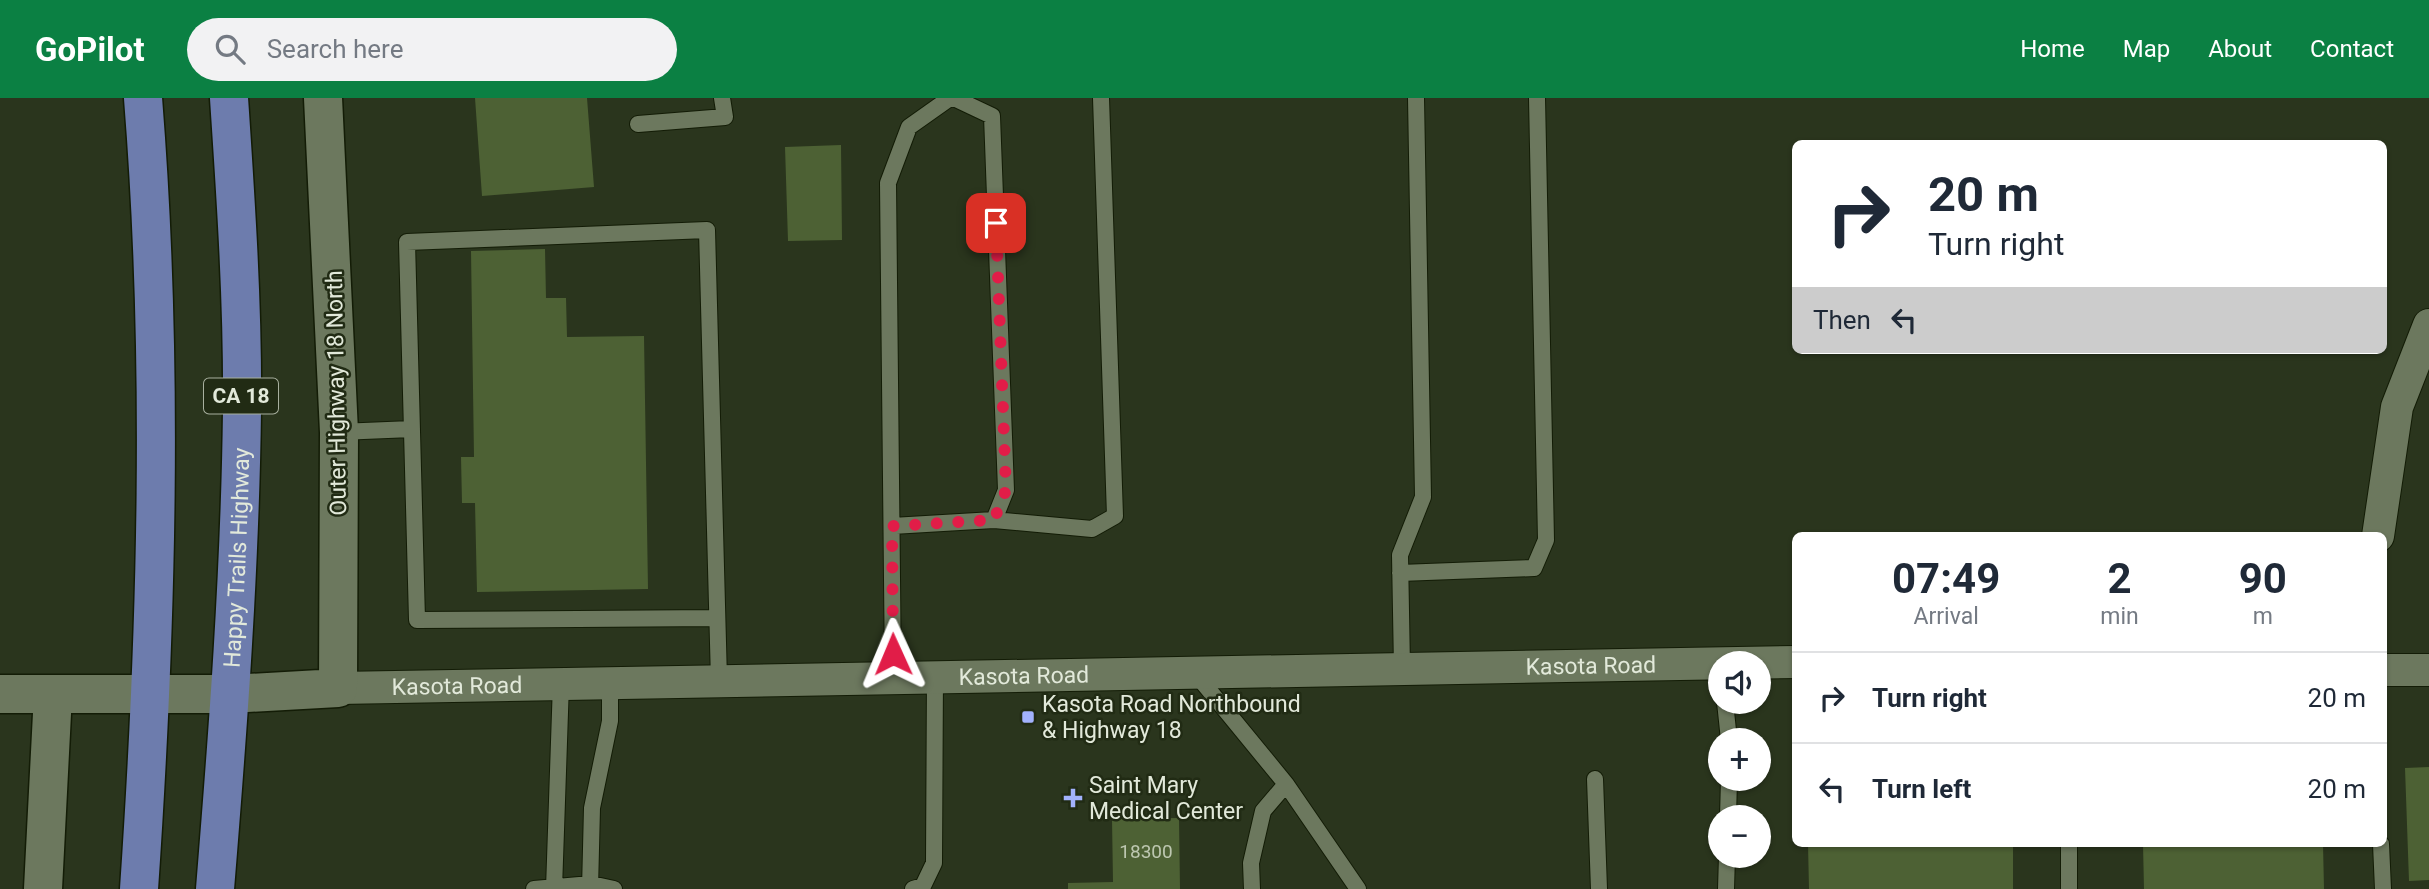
<!DOCTYPE html>
<html lang="en">
<head>
<meta charset="utf-8">
<style>
  :root { --surface:#fff; --page:#f2f2f3; --text:#1f2937; --muted:#747a83; --line:#e0e1e3; --accent:#0b8043 }
  body { margin:0; font-family:Roboto,sans-serif; background:var(--page); color:var(--text); height:100vh; display:flex; flex-direction:column; font-size:26px; white-space:nowrap }
  * { box-sizing:border-box; margin:0 }
  p { font-size:23px; color:var(--muted) }
  .icon { flex:none; width:38px; height:38px; fill:none; stroke:currentColor; stroke-width:2; stroke-linecap:round; stroke-linejoin:round }
  .map { position:relative; flex:1; overflow:hidden }
  .drawer { position:absolute; left:1792px; top:434px; width:595px; height:315px; display:flex; flex-direction:column; background:var(--surface); border-radius:10px; box-shadow:0 2px 5px #0004 }
  .drawer>* { flex:none }
  .banner { position:absolute; left:1792px; top:42px; width:595px; height:214px; border-radius:10px; box-shadow:0 2px 5px #0004; background:#fff; color:var(--text); overflow:hidden }
  .controls { position:absolute; left:1708px; top:553px; display:grid; gap:14px }
  .controls a { display:grid; place-items:center; width:63px; height:63px; border-radius:50%; background:var(--surface); box-shadow:0 2px 5px #0004; font-size:35px }
  .pin { position:absolute; display:grid; place-items:center; width:60px; height:60px; color:#fff; margin:-30px; border-radius:14px; box-shadow:0 4px 10px #0006 }
  .me { position:absolute; width:77px; margin:-38px; rotate:359deg; stroke-linejoin:round; filter:drop-shadow(0 0 5px #0008) }
  .turn { display:flex; align-items:center; gap:24px; height:147px; padding:0 21px; font-size:32px }
  .turn .icon { width:91px; height:91px; stroke-width:2.5 }
  .turn b { display:block; font-size:49px; line-height:60px }
  .then { display:flex; align-items:center; height:66px; padding:0 21px; background:#0003; gap:14px; font-size:26px }
  .eta { display:flex; justify-content:space-evenly; align-items:center; height:119px; text-align:center }
  .eta b { font-size:42px; font-weight:700; line-height:49px }
  ul { padding:0; list-style:none }
  li { display:flex; align-items:center; gap:21px; height:91px; padding:0 21px; border-top:2px solid var(--line) }
  li div { flex:1 }
  li b { display:block; font-size:26px }
  li em { font-style:normal }
  header { display:flex; align-items:center; gap:42px; box-sizing:border-box; height:98px; padding:0 35px; background:var(--accent); color:#fff }
  header strong { font-size:33px }
  nav { display:flex; gap:38px; margin-inline-start:auto; font-size:24px }
  .search { width:490px; height:63px; background:var(--page); display:flex; align-items:center; gap:18px; box-sizing:border-box; padding:0 24px; border-radius:38px; color:var(--muted); font-size:26px }
  .map>svg:first-child { display:block }
  .building { fill:#4d6134 }
  .lines { fill:none; stroke-linecap:round; stroke-linejoin:round }
  .service-casing { stroke:#131c06; stroke-width:18 }
  .minor-casing { stroke:#131c06; stroke-width:34 }
  .tertiary-casing { stroke:#131c06; stroke-width:41 }
  .primary-casing { stroke:#131c06; stroke-width:41 }
  .service { stroke:#6c785e; stroke-width:16 }
  .minor { stroke:#6c785e; stroke-width:32 }
  .tertiary { stroke:#6c785e; stroke-width:38 }
  .primary { stroke:#6d7cad; stroke-width:38 }
  .route { stroke:#e11d48; stroke-width:12; stroke-dasharray:0 21.6 }
  .poi-dot { fill:#a2b2fd; stroke:#212b14; stroke-width:2.5 }
  .labels { text-anchor:middle; stroke-width:5; stroke-linejoin:round; paint-order:stroke }
  .number-label { font-size:19px; fill:#bdc7b0 }
  .shield { fill:#212b14; stroke:#a8b09f; stroke-width:2 }
  .shield-label { font-size:21px; font-weight:bold; fill:#e2e9da }
  .street-label { font-size:23px; fill:#e2e9da; stroke:#212b14 }
  .poi-label { font-size:23px; fill:#e2e9da; stroke:#212b14; text-anchor:start }
</style>
</head>
<body>
<header>
<strong>GoPilot</strong>
<div class="search"><svg class="icon" aria-label="search" viewBox="0 0 24 24"><circle cx="10" cy="10" r="6"/><path d="M15 15l6 6"/></svg>Search here</div>
<nav><a>Home</a><a>Map</a><a>About</a><a>Contact</a></nav>
</header>
<div class="map">
<svg width="2429" height="791" viewBox="0 0 2429 791">
  <rect width="100%" height="100%" fill="#2a351d"/>
  <path class="building" d="M475,0H587L594,89L482,98Z
    M841,47L842,142L788,143L785,49Z
    M545,151L546,200H566L567,239L644,238L648,491L477,494L475,405H462L461,359H474L471,153Z
    M2429,669V782L2409,783L2405,670Z
    M1179,720L1180,791H1068V785L1113,784L1112,721Z
    M1808,746H2013V791H1809Z
    M2143,746H2323L2324,791H2144Z"/>
  <g class="lines">
    <g class="service-casing">
      <path id="service" d="M638,26L725,19L722,0
        M339,334L412,331
        M994,422L1092,431L1115,418L1101,0
        M892,428L994,422L1006,392L992,18L954,0
        M1400,475L1534,470L1546,442L1537,0
        M717,520L417,522L407,144L707,132L719,582
        M1402,570L1400,457L1423,399L1416,0
        M1195,575L1286,686L1358,791
        M893,579L888,85L909,29L950,0
        M1725,604L1729,642
        M1595,681L1599,791
        M1728,719L1729,681
        M2069,746V791
        M2381,746L2383,791
        M534,791L591,786L614,791
        M554,791L561,585
        M590,791L592,710L610,623V584
        M913,791L923,788L934,765L935,577
        M1252,791L1251,765L1263,713L1286,686
        M1726,791L1727,758"/>
    </g>
    <g class="minor-casing">
      <g id="minor">
        <path d="M2378,438L2397,309L2429,227"/>
        <path d="M2384,572H2429"/>
        <path id="s1" d="M338,590L1796,564"/>
      </g>
    </g>
    <g class="tertiary-casing">
      <path id="tertiary" d="M0,596H230L338,590L339,334L323,0
        M43,791L53,596"/>
    </g>
    <g class="primary-casing">
      <g id="primary">
        <path d="M139,791C157,528 164,263 143,0"/>
        <path id="s2" d="M215,791C228,632 240,473 242,313C243,209 236,104 229,0"/>
      </g>
    </g>
    <use href="#service" class="service"/>
    <use href="#minor" class="minor"/>
    <use href="#tertiary" class="tertiary"/>
    <use href="#primary" class="primary"/>
  </g>
  <g class="lines">
    <path class="route" d="M893,556L892,428L994,422L1006,392L996,125"/>
  </g>
  <g class="poi-dot">
    <rect x="1021" y="612" width="14" height="14" rx="3.5"/>
    <path d="M1069.5 689.5h7v7h7v7h-7v7h-7v-7h-7v-7h7z"/>
  </g>
  <g class="labels">
    <g class="number-label">
      <text x="1146" y="760">18300</text>
    </g>
    <rect class="shield" x="204" y="280.5" width="74" height="35" rx="5"/>
    <g class="shield-label">
      <text x="241" y="305">CA 18</text>
    </g>
    <g class="street-label">
      <text transform="translate(336 295) rotate(-91)" y="8">Outer Highway 18 North</text>
      <text dy="8" stroke="none"><textPath href="#s2" startOffset="332">Happy Trails Highway</textPath></text>
      <text dy="8" stroke="none"><textPath href="#s1" startOffset="1253">Kasota Road</textPath></text>
      <text dy="8" stroke="none"><textPath href="#s1" startOffset="686">Kasota Road</textPath></text>
      <text dy="8" stroke="none"><textPath href="#s1" startOffset="119">Kasota Road</textPath></text>
    </g>
    <g class="poi-label">
      <text x="1042" y="614">Kasota Road Northbound<tspan x="1042" dy="26">&amp; Highway 18</tspan></text>
      <text x="1089" y="695">Saint Mary<tspan x="1089" dy="26">Medical Center</tspan></text>
    </g>
  </g>
</svg>
<div class="controls">
<a><svg class="icon" aria-label="sound" viewBox="0 0 24 24"><path d="M4 9h4l5-4v14l-5-4H4zM17 9q2 3 0 6"/></svg></a>
<a>+</a>
<a>−</a>
</div>
<div class="pin" style="left:996px;top:125px;background:#d93025"><svg class="icon" aria-label="arrive" viewBox="0 0 24 24"><path d="M6 21V4h12l-3 4 3 4H6"/></svg></div>
<svg class="me" style="left:893px;top:556px" viewBox="-20 -20 40 40"><path d="M0-17L14 15 0 8-14 15z" fill="#e11d48" stroke="#fff" stroke-width="4"/></svg>
<div class="banner">
<div class="turn"><svg class="icon" aria-label="right" viewBox="0 0 24 24"><path d="M7 20v-9h11M14 6l5 5-5 5"/></svg><div><b>20 m</b>Turn right</div></div>
<div class="then">Then<svg class="icon" aria-label="left" viewBox="0 0 24 24"><path d="M17 20v-9H6M10 6l-5 5 5 5"/></svg></div>
</div>
<section class="drawer">
<div class="eta">
<div><b>07:49</b><p>Arrival</p></div>
<div><b>2</b><p>min</p></div>
<div><b>90</b><p>m</p></div>
</div>
<ul>
<li><svg class="icon" aria-label="right" viewBox="0 0 24 24"><path d="M7 20v-9h11M14 6l5 5-5 5"/></svg><div><b>Turn right</b></div><em>20 m</em></li>
<li><svg class="icon" aria-label="left" viewBox="0 0 24 24"><path d="M17 20v-9H6M10 6l-5 5 5 5"/></svg><div><b>Turn left</b></div><em>20 m</em></li>
</ul>
</section>
</div>
</body>
</html>
